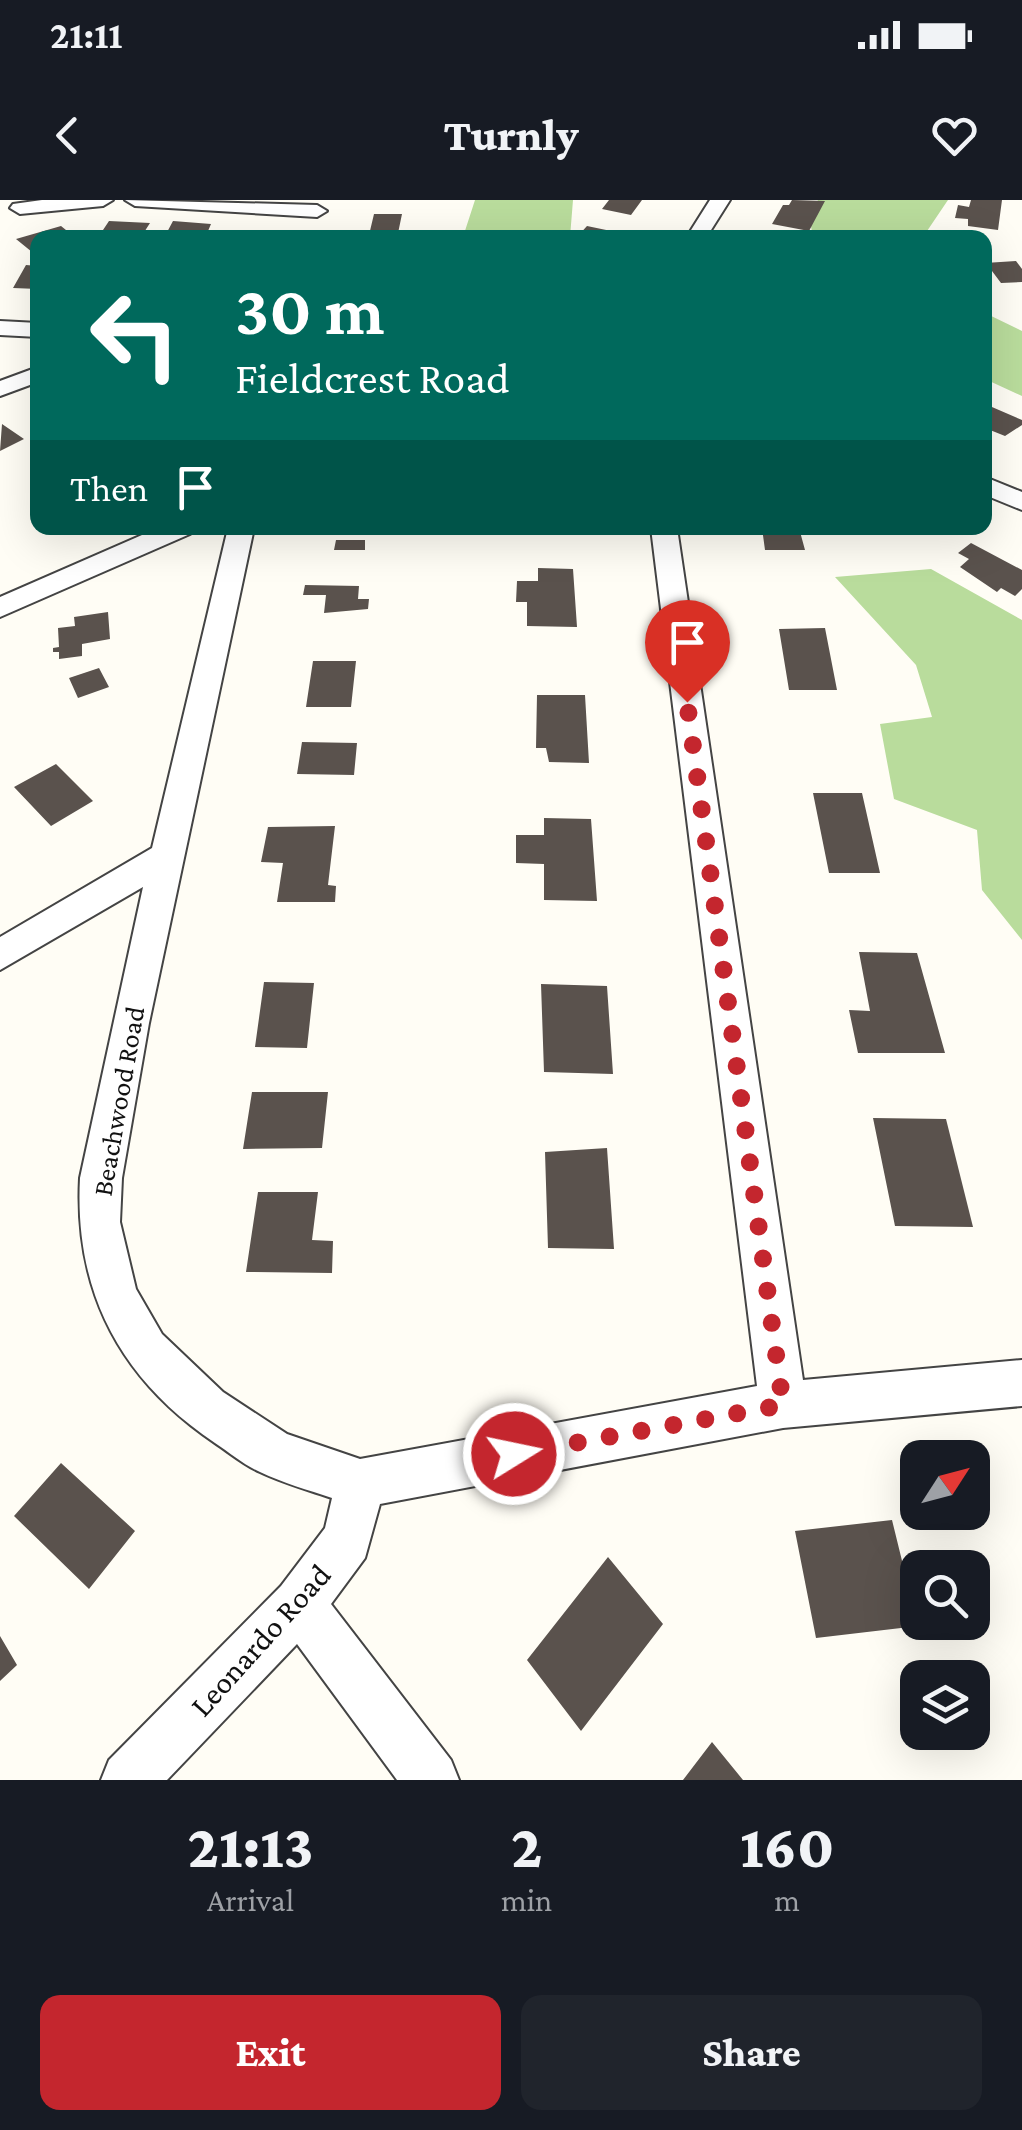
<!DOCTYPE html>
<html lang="en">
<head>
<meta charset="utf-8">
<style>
  :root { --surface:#171b24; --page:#20242c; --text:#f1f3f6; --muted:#9ea1a6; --accent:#c4262e }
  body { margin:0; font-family:"Crimson Pro",serif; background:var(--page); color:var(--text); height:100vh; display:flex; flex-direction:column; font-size:38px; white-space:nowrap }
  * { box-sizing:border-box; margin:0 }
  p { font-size:32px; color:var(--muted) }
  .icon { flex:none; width:55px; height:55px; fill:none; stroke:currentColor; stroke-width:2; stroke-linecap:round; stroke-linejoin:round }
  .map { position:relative; height:1580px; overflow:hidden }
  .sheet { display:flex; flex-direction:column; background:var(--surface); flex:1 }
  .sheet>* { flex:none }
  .guide { position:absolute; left:30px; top:30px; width:962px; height:305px; border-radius:20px; box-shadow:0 10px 40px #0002; background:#00695c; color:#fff; overflow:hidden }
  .needle { width:65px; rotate:54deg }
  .fabs { position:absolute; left:900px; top:1240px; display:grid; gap:20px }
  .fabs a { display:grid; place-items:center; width:90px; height:90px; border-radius:20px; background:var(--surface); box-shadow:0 10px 40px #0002; font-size:50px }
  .pin { position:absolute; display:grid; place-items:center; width:85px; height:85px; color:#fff; margin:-102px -42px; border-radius:50% 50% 50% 0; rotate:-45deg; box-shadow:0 0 10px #0007 }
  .pin .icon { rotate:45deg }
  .me { position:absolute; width:110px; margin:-55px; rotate:80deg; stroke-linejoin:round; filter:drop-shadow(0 0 8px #0008) }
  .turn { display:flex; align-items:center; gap:35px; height:210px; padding:0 40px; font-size:45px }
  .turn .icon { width:130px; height:130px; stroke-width:2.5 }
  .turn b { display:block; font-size:70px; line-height:85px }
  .then { display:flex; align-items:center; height:95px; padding:0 40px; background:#0003; gap:20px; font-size:38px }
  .eta { display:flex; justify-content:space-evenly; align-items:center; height:170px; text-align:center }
  .eta b { font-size:60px; font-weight:800; line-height:70px }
  .button { display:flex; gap:20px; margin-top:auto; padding:20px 40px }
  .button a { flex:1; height:115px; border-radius:20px; background:var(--accent); color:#fff; font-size:40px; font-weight:800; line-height:115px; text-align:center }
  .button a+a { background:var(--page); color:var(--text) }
  .status { display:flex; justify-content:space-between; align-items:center; height:70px; padding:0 50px; background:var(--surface); direction:ltr }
  .status svg { height:28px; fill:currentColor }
  header { display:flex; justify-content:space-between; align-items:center; height:130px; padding:0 40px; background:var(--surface); font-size:45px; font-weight:800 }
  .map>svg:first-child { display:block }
  .forest { fill:#b9dc9c }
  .building { fill:#5a524d }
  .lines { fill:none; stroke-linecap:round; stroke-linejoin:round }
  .street-casing { stroke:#444; stroke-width:4 }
  .street { fill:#fff; fill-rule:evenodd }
  .route { stroke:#c4262e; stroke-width:18; stroke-dasharray:0 32.4 }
  .labels { text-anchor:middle; stroke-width:10; stroke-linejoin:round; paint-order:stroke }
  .street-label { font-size:28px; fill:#111; stroke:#fff }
  .near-street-label { font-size:32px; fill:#111; stroke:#fff }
</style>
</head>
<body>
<div class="status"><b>21:11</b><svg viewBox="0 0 49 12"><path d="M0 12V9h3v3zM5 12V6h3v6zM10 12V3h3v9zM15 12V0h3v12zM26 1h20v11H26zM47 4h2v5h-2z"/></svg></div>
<header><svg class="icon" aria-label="back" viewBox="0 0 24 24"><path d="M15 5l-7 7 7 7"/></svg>Turnly<svg class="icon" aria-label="heart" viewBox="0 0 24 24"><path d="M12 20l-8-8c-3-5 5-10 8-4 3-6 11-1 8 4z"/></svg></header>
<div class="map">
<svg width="1022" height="1580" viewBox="0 0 1022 1580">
  <rect width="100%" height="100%" fill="#fffdf5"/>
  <path class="forest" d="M475,0H573L570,37H463Z
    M818,0H948L923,37H813L809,16Z
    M985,113L1022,131V196L985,179Z
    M931,369L1022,420V740L982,690L977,630L894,599L880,524L932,517L916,465L835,377Z"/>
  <path class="building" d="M609,0H642L631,15L602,9Z
    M792,0L825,1L809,31L772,24L783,5H789Z
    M971,0H1002L998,30L968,26V19L955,18L958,5L969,7Z
    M374,14H402L397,38L369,35Z
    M109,21L150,23L141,37L99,36Z
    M173,21L211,24L205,38L165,36Z
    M61,26L76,38H38V50L32,52L16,39Z
    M587,26L611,31L606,38L577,37Z
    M1016,61L1022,69V82L1001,83L992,71L985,72V63Z
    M26,65L38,66V89L13,88Z
    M985,204L1022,220V225L1005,236L985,228Z
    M2,224L24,239L0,251Z
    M316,328H369L368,332H315Z
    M762,328H799L805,350H765Z
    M336,340H365V350H334Z
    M971,343L1022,370V389L1015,396L1001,388L997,392L960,367L969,359L958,353Z
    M538,368L573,369L577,427L527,426V402H516L517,381H538Z
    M305,385L359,386L358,399H369L368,409L324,413L326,395H303Z
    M108,412L110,439L82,444V456L59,459V452H53V448L59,447L58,428L75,426L74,417Z
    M825,428L837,490H789L779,429Z
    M313,461H356L351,507H306Z
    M99,468L109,487L78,498L69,478Z
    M537,495H585L589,563L549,562L546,548H536Z
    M302,542L357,543L354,575L297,574Z
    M56,564L93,601L51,626L14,587Z
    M813,593H862L880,673H829Z
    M544,618L591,619L597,701L544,700V664L516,663V635H544Z
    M335,626L328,685L336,686L335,702H277L283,663L261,662L268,627Z
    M859,752L917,753L945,853H858L849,810L870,811Z
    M264,782L314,783L307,848L255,847Z
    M541,784L607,786L613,874L544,872Z
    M252,892H328L322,948L243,949Z
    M873,918L946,919L973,1027L895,1026Z
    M607,948L614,1049L548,1048L545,952Z
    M258,992H318L312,1040L333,1041L332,1073L246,1072Z
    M61,1263L135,1331L89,1389L14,1316Z
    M892,1320L918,1426L816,1438L795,1331Z
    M608,1357L663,1424L581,1531L527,1460Z
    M0,1436L17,1465L0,1481Z
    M712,1542L743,1580H683Z"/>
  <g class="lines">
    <g class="street-casing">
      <path id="street" d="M42,0H113L103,6L20,14L10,8L13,4Z
        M125,0L317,5L327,11L317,17L135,6Z
        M710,0H730L706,38H686Z
        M0,121L38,123V137L0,135Z
        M38,167V182L0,196V181Z
        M985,277L1022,292V310L985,295Z
        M158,328H193L190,334L0,417V397Z
        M228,328H254L149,823L122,978L120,1022L136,1089L162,1134L223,1192L287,1234L360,1259L757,1186L651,328H677L803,1180L1022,1160V1206L783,1228L380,1304L365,1358L331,1404L451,1560L459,1580H397L297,1444L167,1580H101L109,1560L281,1386L325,1328L332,1298C308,1290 283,1283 260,1272C244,1265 230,1253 215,1243C120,1179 74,1092 80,978L143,687L0,770V737L152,648Z"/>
    </g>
    <use href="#street" class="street"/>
  </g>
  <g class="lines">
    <path class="route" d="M514,1254L783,1205L687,502"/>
  </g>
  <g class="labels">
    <g class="street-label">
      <text transform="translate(118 901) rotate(-80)" y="10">Beachwood Road</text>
    </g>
    <g class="near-street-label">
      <text transform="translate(260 1440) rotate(-48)" y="11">Leonardo Road</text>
    </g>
  </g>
</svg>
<div class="fabs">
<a><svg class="needle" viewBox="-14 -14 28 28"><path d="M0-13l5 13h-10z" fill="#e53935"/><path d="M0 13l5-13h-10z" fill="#9ea1a6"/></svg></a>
<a><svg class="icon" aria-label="search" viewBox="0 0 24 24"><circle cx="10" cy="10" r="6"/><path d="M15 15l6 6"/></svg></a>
<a><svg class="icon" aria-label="layers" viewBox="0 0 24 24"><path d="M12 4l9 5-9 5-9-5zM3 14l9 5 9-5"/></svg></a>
</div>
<div class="pin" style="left:687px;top:502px;background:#d93025"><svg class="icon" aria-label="arrive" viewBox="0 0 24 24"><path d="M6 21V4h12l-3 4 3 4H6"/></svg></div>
<svg class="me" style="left:514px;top:1254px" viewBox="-20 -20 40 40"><circle r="17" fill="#c4262e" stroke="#fff" stroke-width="3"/><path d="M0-11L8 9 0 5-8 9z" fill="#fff"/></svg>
<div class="guide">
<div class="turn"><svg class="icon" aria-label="left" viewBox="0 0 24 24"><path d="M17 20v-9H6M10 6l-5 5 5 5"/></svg><div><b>30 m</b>Fieldcrest Road</div></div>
<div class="then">Then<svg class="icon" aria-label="arrive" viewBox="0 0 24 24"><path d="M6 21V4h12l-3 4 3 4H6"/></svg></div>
</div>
</div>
<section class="sheet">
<div class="eta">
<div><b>21:13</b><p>Arrival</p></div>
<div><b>2</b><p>min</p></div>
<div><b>160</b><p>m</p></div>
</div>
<div class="button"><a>Exit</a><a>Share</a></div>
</section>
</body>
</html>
